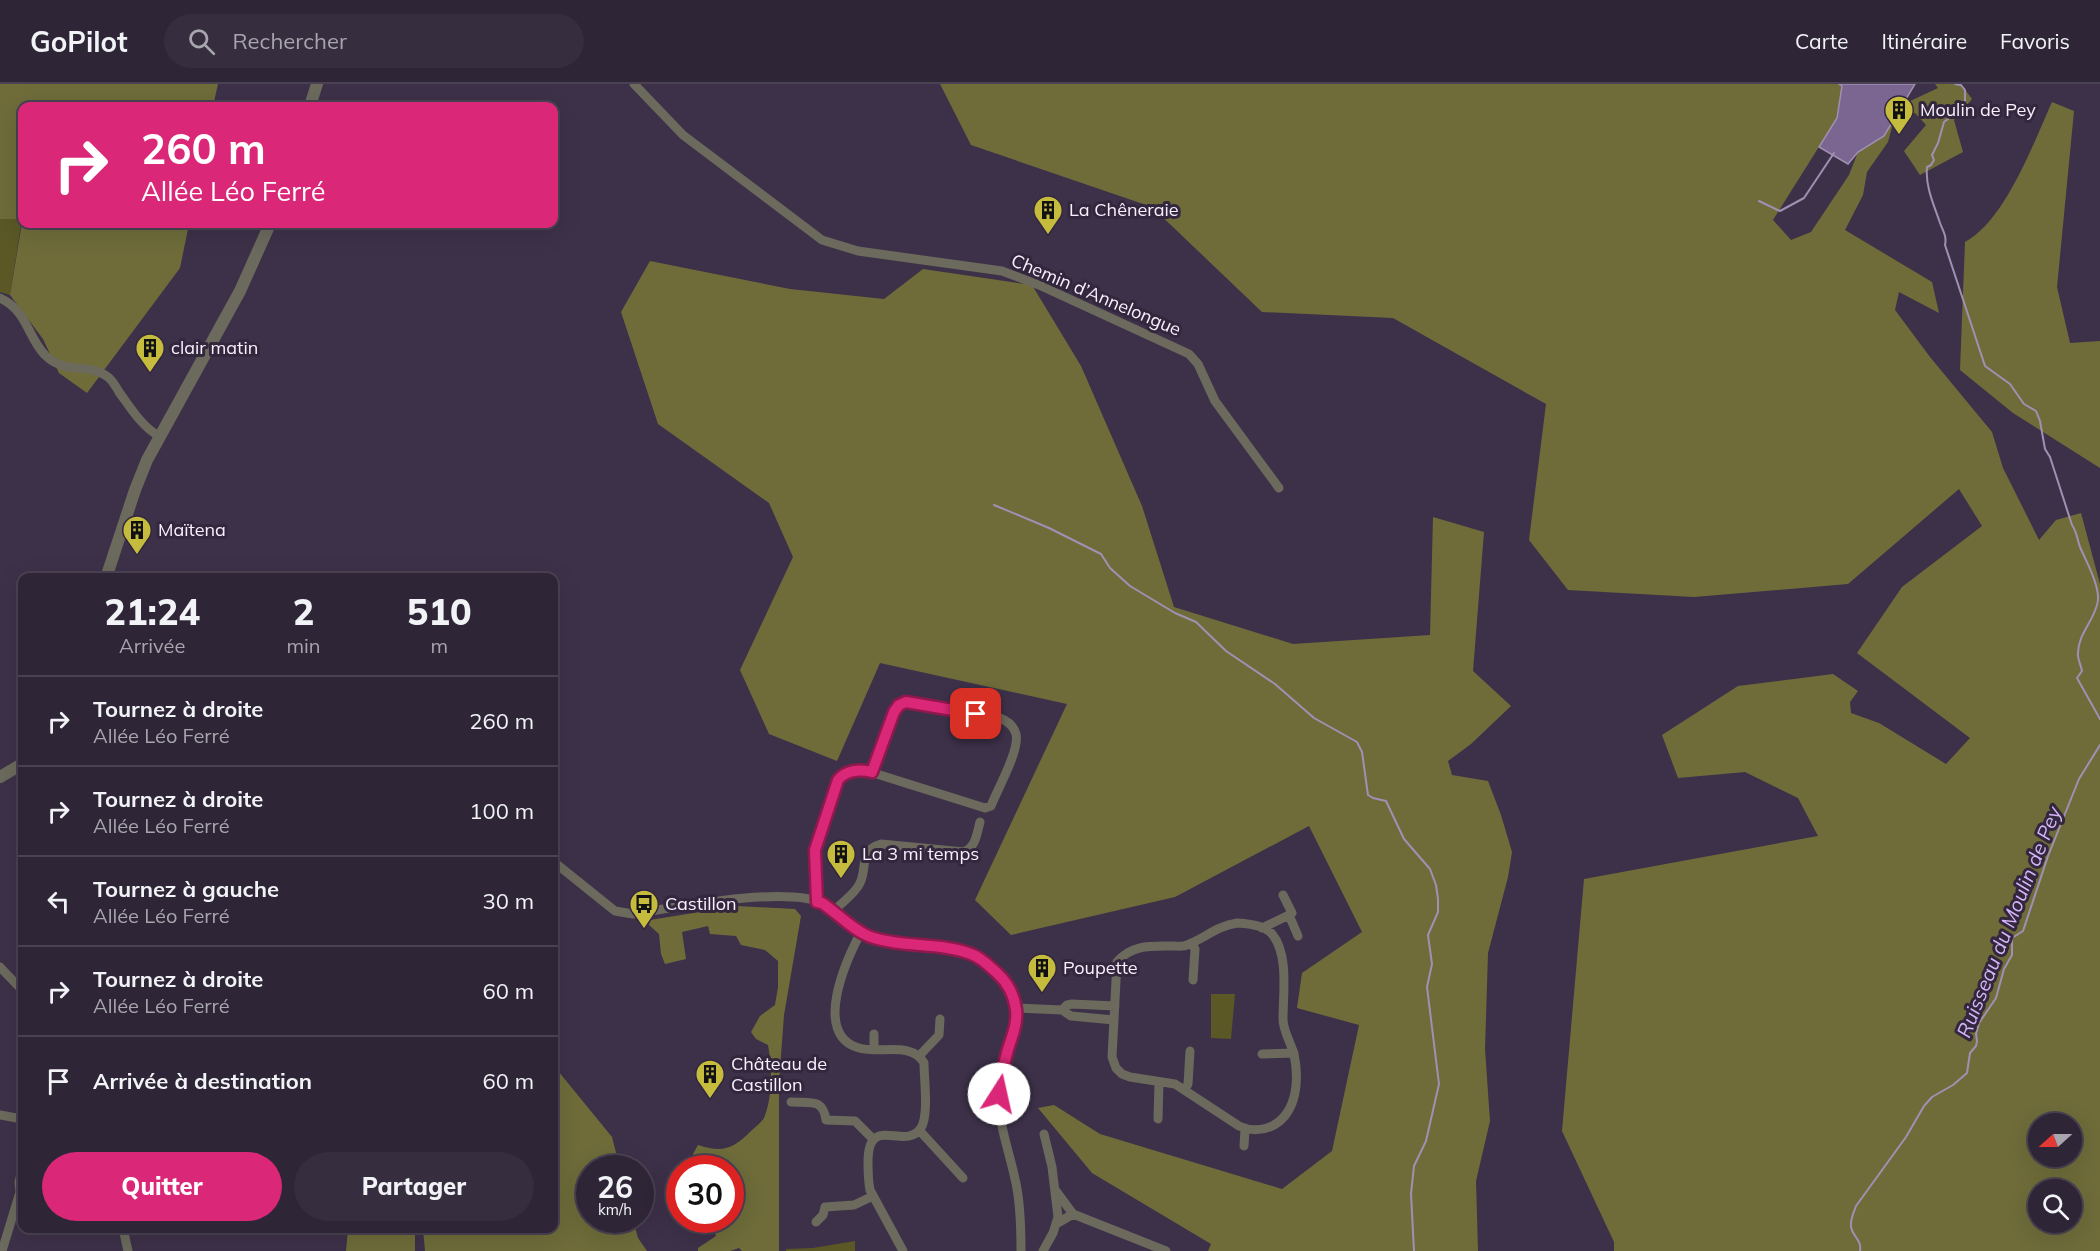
<!DOCTYPE html>
<html lang="fr">
<head>
<meta charset="utf-8">
<style>
  :root { --surface:#2e2537; --page:#362d3f; --text:#f1f3f6; --muted:#a7a5ad; --line:#494252; --accent:#db2777 }
  body { margin:0; font-family:Mulish,sans-serif; background:var(--page); color:var(--text); height:100vh; display:flex; flex-direction:column; font-size:22px; white-space:nowrap }
  * { box-sizing:border-box; margin:0 }
  p { font-size:20px; color:var(--muted) }
  .icon { flex:none; width:33px; height:33px; fill:none; stroke:currentColor; stroke-width:2; stroke-linecap:round; stroke-linejoin:round }
  .map { position:relative; flex:1; overflow:hidden }
  .details { position:absolute; left:18px; top:489px; width:540px; height:660px; display:flex; flex-direction:column; background:var(--surface); border-radius:12px; box-shadow:0 6px 24px #0002,0 0 0 2px var(--line) }
  .details>* { flex:none }
  .guide { position:absolute; left:18px; top:18px; width:540px; height:126px; border-radius:12px; box-shadow:0 6px 24px #0002,0 0 0 2px var(--line); background:#db2777; color:#fff; overflow:hidden }
  .needle { width:39px; rotate:249deg }
  .buttons { position:absolute; left:2028px; top:1029px; display:grid; gap:12px }
  .buttons a { display:grid; place-items:center; width:54px; height:54px; border-radius:50%; background:var(--surface); box-shadow:0 6px 24px #0002,0 0 0 2px var(--line); font-size:30px }
  .speed { position:absolute; left:576px; top:1071px; display:flex; gap:12px; font-size:30px; font-weight:700; text-align:center }
  .speed>* { display:grid; place-content:center; width:78px; height:78px; border-radius:50%; background:var(--surface); box-shadow:0 6px 24px #0002,0 0 0 2px var(--line); line-height:1 }
  .speed small { font-size:15px; font-weight:400 }
  .speed .limit { border:9px solid #d22; background:#fff; color:#111 }
  .pin { position:absolute; display:grid; place-items:center; width:51px; height:51px; color:#fff; margin:-26px; border-radius:12px; box-shadow:0 3px 9px #0006 }
  .me { position:absolute; width:66px; margin:-33px; rotate:10deg; stroke-linejoin:round; filter:drop-shadow(0 0 4px #0008) }
  .turn { display:flex; align-items:center; gap:21px; height:126px; padding:0 24px; font-size:27px }
  .turn .icon { width:78px; height:78px; stroke-width:2.5 }
  .turn b { display:block; font-size:42px; line-height:51px }
  .eta { display:flex; justify-content:space-evenly; align-items:center; height:102px; text-align:center }
  .eta b { font-size:36px; font-weight:800; line-height:42px }
  .button { display:flex; gap:12px; margin-top:auto; padding:12px 24px }
  .button a { flex:1; height:69px; border-radius:36px; background:var(--accent); color:#fff; font-size:24px; font-weight:800; line-height:69px; text-align:center }
  .button a+a { background:var(--page); color:var(--text) }
  ul { padding:0; list-style:none }
  li { display:flex; align-items:center; gap:18px; height:90px; padding:0 24px; border-top:2px solid var(--line) }
  li div { flex:1 }
  li b { display:block; font-size:22px }
  li em { font-style:normal }
  header { display:flex; align-items:center; gap:36px; box-sizing:border-box; height:84px; padding:0 30px; background:var(--surface); border-bottom:2px solid var(--line) }
  header strong { font-size:28px }
  nav { display:flex; gap:33px; margin-inline-start:auto; font-size:21px }
  .search { width:420px; height:54px; background:var(--page); display:flex; align-items:center; gap:15px; box-sizing:border-box; padding:0 21px; border-radius:33px; color:var(--muted); font-size:22px }
  .map>svg:first-child { display:block }
  .green { fill:#5b5826 }
  .forest { fill:#6f6c3a; fill-rule:evenodd }
  .water { fill:#7b6691; stroke:#a090b2; stroke-width:1.5 }
  .lines { fill:none; stroke-linecap:round; stroke-linejoin:round }
  .stream { stroke:#a090b2; stroke-width:2 }
  .minor { stroke:#6b6a5d; stroke-width:9 }
  .tertiary { stroke:#6b6a5d; stroke-width:12 }
  .route-casing { stroke:#8e194d; stroke-width:15 }
  .route { stroke:#db2777; stroke-width:10 }
  .labels { text-anchor:middle; stroke-width:6; stroke-linejoin:round; paint-order:stroke }
  .poi-label { font-size:18px; fill:#f7f1fe; stroke:#33273e; text-anchor:start }
  .street-label { font-size:18px; fill:#f7f1fe; stroke:#33273e }
  .water-label { font-size:20px; font-style:italic; fill:#d7b5fa; stroke:#33273e }
</style>
</head>
<body>
<header>
<strong>GoPilot</strong>
<div class="search"><svg class="icon" aria-label="search" viewBox="0 0 24 24"><circle cx="10" cy="10" r="6"/><path d="M15 15l6 6"/></svg>Rechercher</div>
<nav><a>Carte</a><a>Itinéraire</a><a>Favoris</a></nav>
</header>
<div class="map">
<svg width="2100" height="1167" viewBox="0 0 2100 1167">
  <rect width="100%" height="100%" fill="#3d3149"/>
  <path class="green" d="M0,135H22L10,211L0,208Z
    M1211,910H1235L1231,955L1211,954Z
    M855,1157V1167H786V1165L813,1164Z"/>
  <path class="forest" d="M0,0H218L213,22H22V135H0Z
    M940,0H1839L1842,2L1837,34L1773,136L1791,156L1811,148L1849,91L1858,68L1889,27L1938,4L1935,0H1961L1972,15L1954,36L1963,68L1920,91L1904,67L1926,41L1915,29L1895,32L1888,58L1867,88L1863,111L1845,146L1932,198L1939,229L1899,208L1895,226L1930,273L1992,348L2003,384L2039,456L2056,436L2081,429L2100,500V1167H1614V1158L1562,1047L1584,795L1818,752L1798,714L1745,688L1678,694L1662,651L1738,602L1833,590L1858,607L1850,618L1851,629L1879,639L1946,680L1970,654L1857,569L1902,503L1982,442L1959,405L1848,500L1694,513L1568,506L1529,456L1546,320L1393,234L1262,228L1152,123L971,61ZM2038,1040H2072V1072H2038ZM2038,1106H2072V1138H2038Z
    M2052,18L2074,27L2057,203L2070,259L2100,257V384L2013,329L1960,286L1965,158C2005,137 2034,58 2052,18Z
    M22,139L189,140L180,184L87,309L59,289L43,255L10,211Z
    M650,177L790,205L884,215L923,185L1032,201L1081,282L1142,422L1174,523L1293,560L1430,551L1433,433L1484,448L1473,587L1511,622L1471,660L1448,677L1452,691L1488,697L1501,731L1512,768L1508,793L1488,869L1485,965L1490,1037L1476,1097L1478,1167H1208L1211,1160L1092,1089L1038,1024L1054,1021L1100,1050L1282,1105L1332,1067L1359,941L1297,924L1302,889L1362,848L1309,742L1175,813L1011,851L975,816L1067,620L880,579L837,677L769,650L740,586L793,473L769,419L658,340L621,228Z
    M737,822L795,825L801,832L784,931L779,998V1167H742L739,1164L730,1167H698V1164L716,1152L711,1136H730V1084H696L693,1070L698,1061C723,1069 733,1065 751,1047C755,1043 761,1039 764,1034C773,1013 772,982 768,961L756,955L751,948L760,932L775,921L778,903V877L765,866L741,861L736,852L710,850L708,842L682,848L686,875L665,880L661,870L659,850L649,841L650,836Z
    M554,982L612,1053L620,1084H590V1136H633L638,1154L647,1167H425L423,1145L554,1144Z
    M348,1145H415V1167H346Z"/>
  <path class="water" d="M1839,0H1915L1884,52L1858,68L1848,80L1819,63L1837,34L1842,2Z"/>
  <g class="lines">
    <path class="stream" d="M1955,0L1961,1L1965,6V18L1956,29L1944,38L1938,59L1932,71L1934,76L1931,81L1927,83C1925,102 1934,121 1940,139C1943,147 1947,152 1945,161L1985,282L2010,300L2024,320L2036,327L2040,337L2045,365L2050,373L2072,441C2077,448 2077,455 2080,463C2086,477 2099,500 2098,516C2096,535 2078,549 2078,569C2077,574 2081,581 2082,587L2077,594L2100,635
      M1759,117L1780,127L1804,114L1834,69
      M994,421L1049,444L1101,470L1110,484L1130,502L1175,529L1196,538L1226,567L1275,600L1314,634L1357,658L1362,668L1368,711L1373,714L1386,717L1404,755L1430,785L1436,801L1438,815V828L1428,851L1432,880L1427,903L1439,1000L1426,1057L1414,1082L1411,1110L1414,1167
      M1860,1167C1862,1156 1853,1153 1851,1143C1850,1135 1854,1128 1856,1122L1906,1053L1924,1022L1932,1013L1953,1001L1967,989L1970,969L1976,962L1977,957L1976,950L1979,939L1996,914L2004,885L2012,871V854L2023,847L2048,772L2079,695L2100,661"/>
    <path class="minor" d="M634,0L683,51L822,156L858,167L1002,187L1039,201L1189,270L1198,280L1215,317L1279,404
      M0,214C27,226 28,254 45,271C64,291 88,278 108,293C113,297 116,303 119,308C130,323 142,343 159,352
      M554,778L615,827L633,830C677,823 785,802 823,819C845,830 858,852 884,857C924,864 980,859 1005,896C1031,934 1001,971 999,1010C998,1040 1009,1066 1015,1095C1020,1115 1021,1145 1021,1167
      M1283,811L1292,829L1289,831
      M817,818L815,766L838,696L842,690L849,688L864,686L985,724L991,722C997,706 1020,666 1016,650C1014,642 1007,637 1000,634L906,618L899,621L894,628L872,688
      M834,827C842,818 855,810 860,799C868,782 858,767 881,760L964,768C976,763 977,749 980,738
      M1237,839C1249,840 1264,841 1272,850C1289,870 1283,910 1283,935C1283,947 1291,959 1294,970C1299,994 1298,1027 1274,1041C1263,1047 1250,1047 1239,1042L1175,1000L1130,993L1122,990L1116,984L1112,973L1117,878C1132,860 1152,862 1173,862C1178,862 1183,863 1187,861C1205,854 1217,842 1237,839Z
      M1262,844L1289,831L1298,852
      M861,848C846,876 812,951 859,964C880,970 912,957 924,979C924,995 929,1031 921,1044C905,1068 868,1028 868,1078C868,1088 868,1096 870,1106L903,1167
      M1191,859L1195,865L1193,896
      M0,883L22,906
      M1016,924L1062,926L1071,932L1114,936
      M1062,926L1067,921L1072,920L1115,922
      M874,950V966
      M1262,970L1294,969
      M920,971L939,951L940,935
      M1185,1005L1188,1000L1190,967
      M791,1018C810,1019 823,1014 826,1036L855,1037L873,1055
      M0,1031L22,1035
      M1158,1035L1159,998
      M919,1046L963,1094
      M1244,1062L1245,1045
      M1073,1130L1166,1167
      M816,1138L823,1131L825,1123L854,1121L873,1112
      M1056,1140L1073,1130L1056,1107
      M123,1144L128,1167
      M2,1167L20,1108L19,1098L22,1087
      M1043,1167L1053,1149L1058,1133L1052,1083L1044,1050"/>
    <path class="tertiary" d="M310,22L317,0
      M106,494L135,406L147,376L240,207L270,140
      M0,693L22,680"/>
  </g>
  <g class="lines">
    <g class="route-casing">
      <path id="route" d="M976,630L906,618L899,621L894,628L872,688C860,685 846,686 838,696L815,766L817,818L822,819C837,829 855,848 871,853C903,864 940,858 971,870C982,874 989,882 997,889C1007,898 1014,911 1016,925C1018,941 1011,954 1007,969C1003,983 1001,996 999,1010"/>
    </g>
    <use href="#route" class="route"/>
  </g>
  <defs>
    <g id="building-pin" transform="scale(1.5)"><path d="M0 17L-7.5 6A9.5 9.5 0 1 1 7.5 6Z" fill="#c5bc3d" stroke="#33273e"/><path d="M-4-6H4V6H1V3H-1V6H-4ZM-2.5-4.3h1.7v1.8h-1.7ZM.8-4.3h1.7v1.8H.8ZM-2.5-1h1.7V.8h-1.7ZM.8-1h1.7V.8H.8Z" fill="#111"/></g>
    <g id="bus-pin" transform="scale(1.5)"><path d="M0 17L-7.5 6A9.5 9.5 0 1 1 7.5 6Z" fill="#c5bc3d" stroke="#33273e"/><path d="M-5-6H5V4H4V6H2V4H-2V6H-4V4H-5ZM-3.5-4V0h7V-4ZM-3.5 1.2v1.5H-2V1.2ZM2 1.2v1.5H3.5V1.2Z" fill="#111"/></g>
  </defs>
  <g fill-rule="evenodd">
    <use href="#building-pin" x="1899" y="26"/>
    <use href="#building-pin" x="1048" y="126"/>
    <use href="#building-pin" x="150" y="264"/>
    <use href="#building-pin" x="137" y="446"/>
    <use href="#building-pin" x="841" y="770"/>
    <use href="#bus-pin" x="644" y="820"/>
    <use href="#building-pin" x="1042" y="884"/>
    <use href="#building-pin" x="710" y="990"/>
  </g>
  <g class="labels">
    <g class="poi-label">
      <text x="1920" y="32">Moulin de Pey</text>
      <text x="1069" y="132">La Chêneraie</text>
      <text x="171" y="270">clair matin</text>
      <text x="158" y="452">Maïtena</text>
      <text x="862" y="776">La 3 mi temps</text>
      <text x="665" y="826">Castillon</text>
      <text x="1063" y="890">Poupette</text>
      <text x="731" y="986">Château de<tspan x="731" dy="21">Castillon</tspan></text>
    </g>
    <g class="street-label">
      <text transform="translate(1096 211) rotate(23)" y="6">Chemin d’Annelongue</text>
    </g>
    <g class="water-label">
      <text transform="translate(2009 838) rotate(-68)" y="7">Ruisseau du Moulin de Pey</text>
    </g>
  </g>
</svg>
<div class="buttons">
<a><svg class="needle" viewBox="-14 -14 28 28"><path d="M0-13l5 13h-10z" fill="#e53935"/><path d="M0 13l5-13h-10z" fill="#a7a5ad"/></svg></a>
<a><svg class="icon" aria-label="search" viewBox="0 0 24 24"><circle cx="10" cy="10" r="6"/><path d="M15 15l6 6"/></svg></a>
</div>
<div class="speed"><div>26<small>km/h</small></div><div class="limit">30</div></div>
<div class="pin" style="left:976px;top:630px;background:#d93025"><svg class="icon" aria-label="arrive" viewBox="0 0 24 24"><path d="M6 21V4h12l-3 4 3 4H6"/></svg></div>
<svg class="me" style="left:999px;top:1010px" viewBox="-20 -20 40 40"><circle r="19" fill="#fff"/><path d="M0-13L10 11 0 6-10 11z" fill="#db2777"/></svg>
<div class="guide">
<div class="turn"><svg class="icon" aria-label="right" viewBox="0 0 24 24"><path d="M7 20v-9h11M14 6l5 5-5 5"/></svg><div><b>260 m</b>Allée Léo Ferré</div></div>
</div>
<section class="details">
<div class="eta">
<div><b>21:24</b><p>Arrivée</p></div>
<div><b>2</b><p>min</p></div>
<div><b>510</b><p>m</p></div>
</div>
<ul>
<li><svg class="icon" aria-label="right" viewBox="0 0 24 24"><path d="M7 20v-9h11M14 6l5 5-5 5"/></svg><div><b>Tournez à droite</b><p>Allée Léo Ferré</p></div><em>260 m</em></li>
<li><svg class="icon" aria-label="right" viewBox="0 0 24 24"><path d="M7 20v-9h11M14 6l5 5-5 5"/></svg><div><b>Tournez à droite</b><p>Allée Léo Ferré</p></div><em>100 m</em></li>
<li><svg class="icon" aria-label="left" viewBox="0 0 24 24"><path d="M17 20v-9H6M10 6l-5 5 5 5"/></svg><div><b>Tournez à gauche</b><p>Allée Léo Ferré</p></div><em>30 m</em></li>
<li><svg class="icon" aria-label="right" viewBox="0 0 24 24"><path d="M7 20v-9h11M14 6l5 5-5 5"/></svg><div><b>Tournez à droite</b><p>Allée Léo Ferré</p></div><em>60 m</em></li>
<li><svg class="icon" aria-label="arrive" viewBox="0 0 24 24"><path d="M6 21V4h12l-3 4 3 4H6"/></svg><div><b>Arrivée à destination</b></div><em>60 m</em></li>
</ul>
<div class="button"><a>Quitter</a><a>Partager</a></div>
</section>
</div>
</body>
</html>
